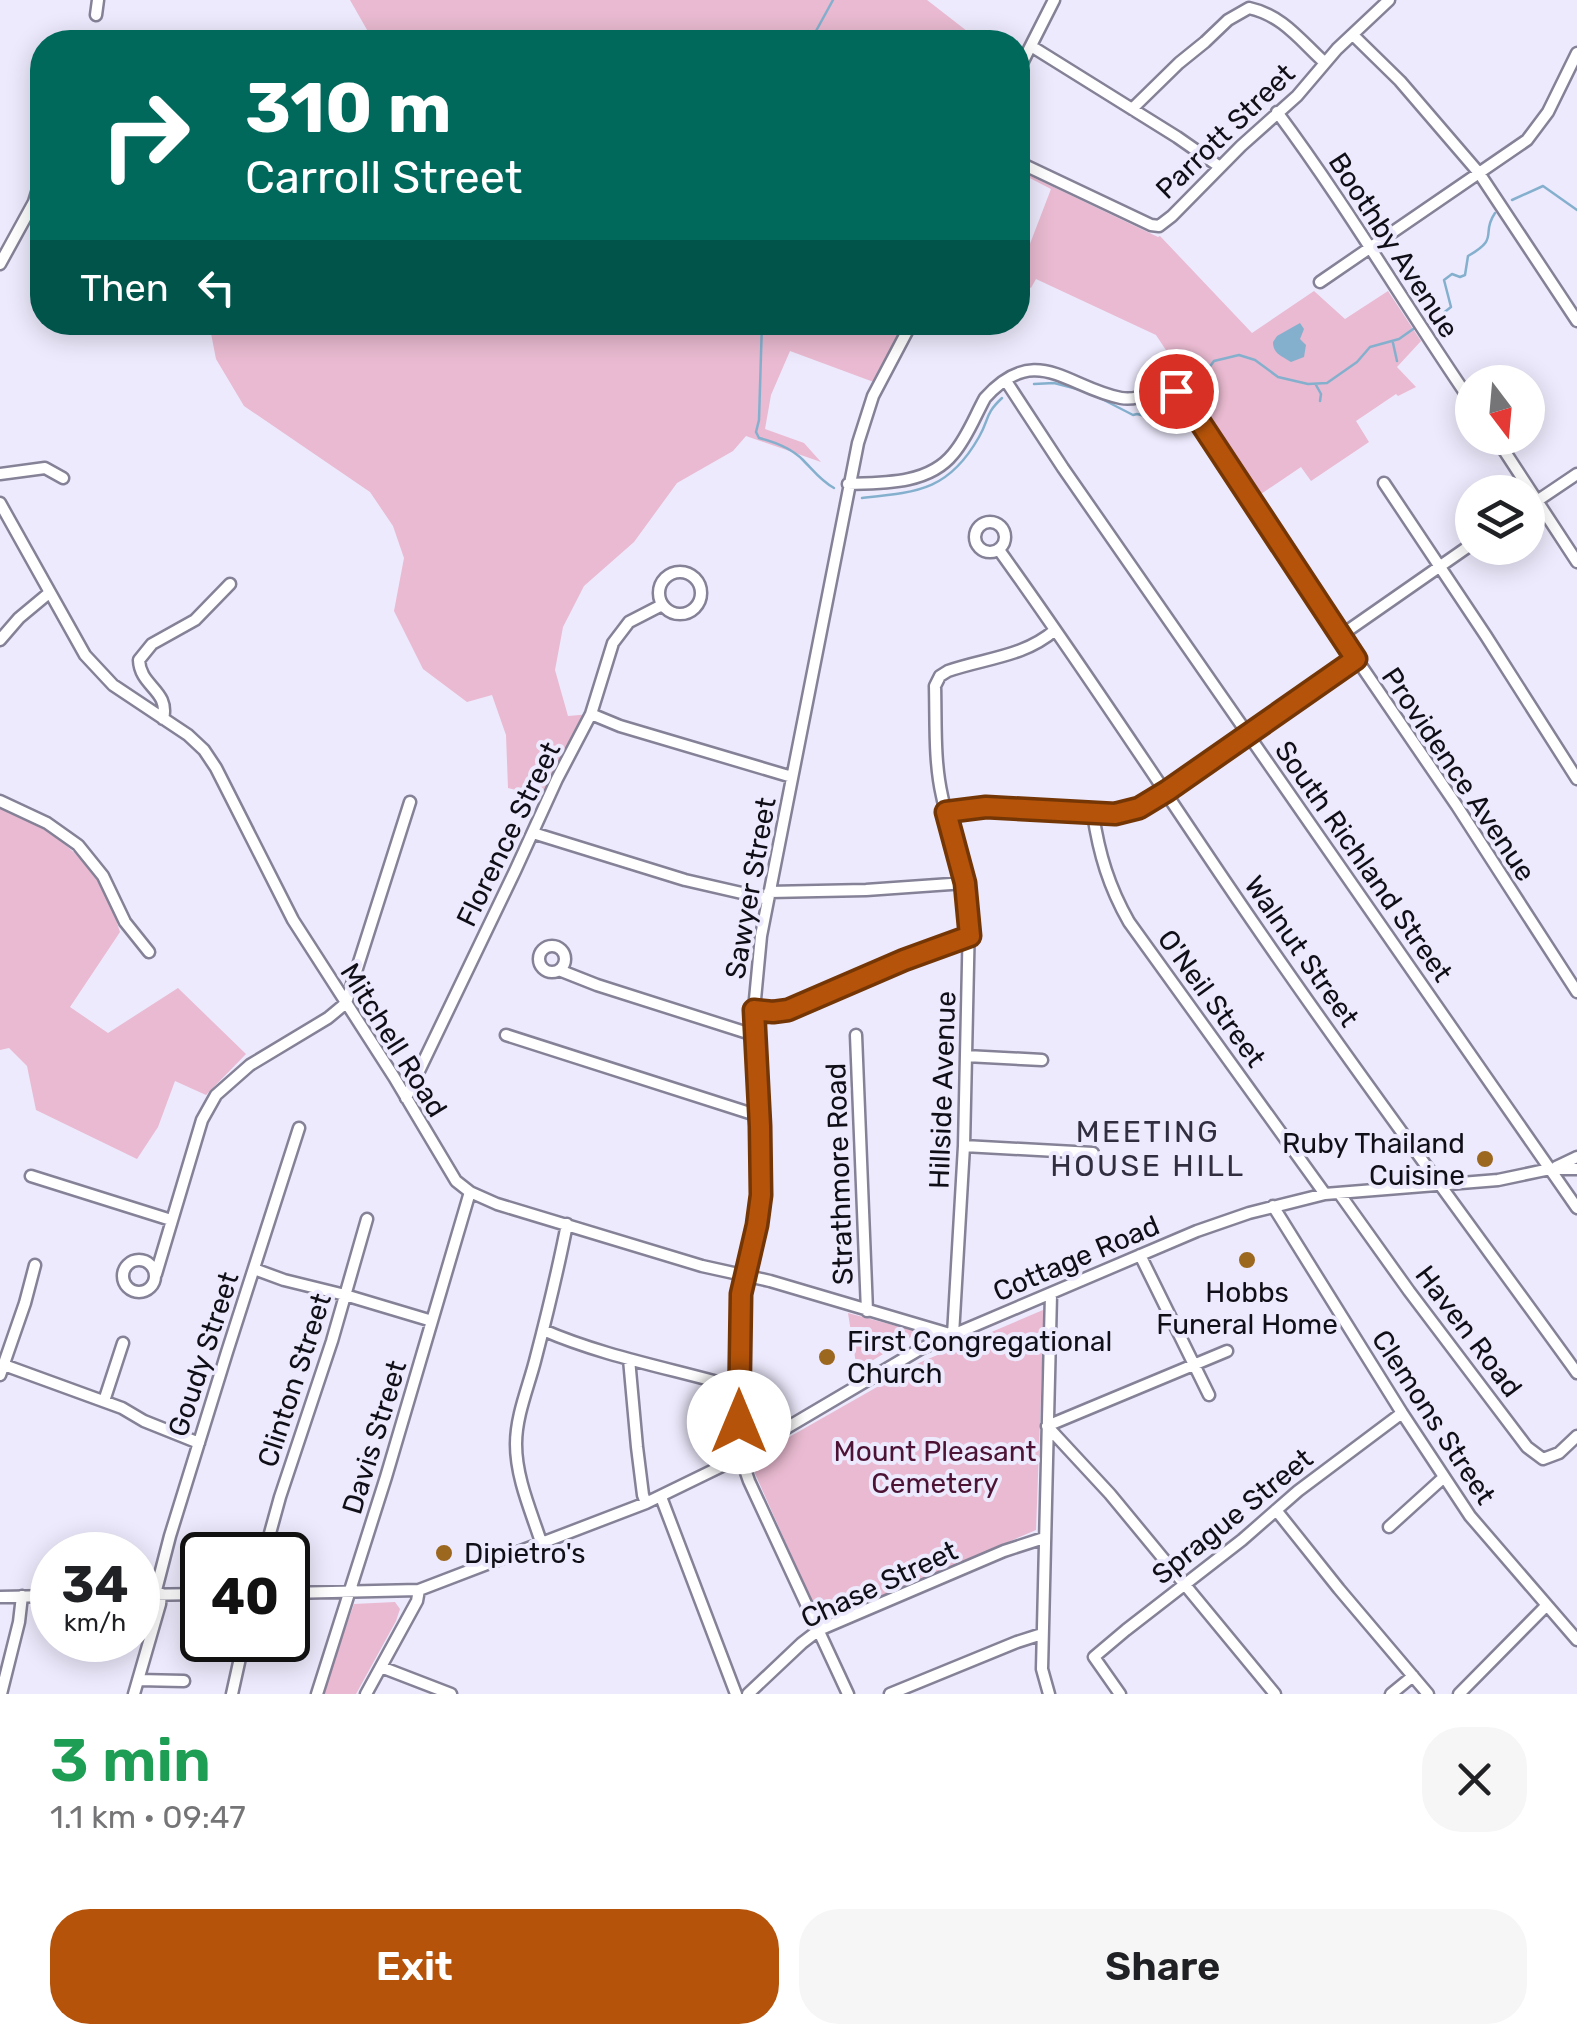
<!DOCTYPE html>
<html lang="en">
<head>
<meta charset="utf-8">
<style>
  :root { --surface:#fff; --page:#f6f6f6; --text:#202124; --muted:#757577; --accent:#b45309 }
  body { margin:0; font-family:Rubik,sans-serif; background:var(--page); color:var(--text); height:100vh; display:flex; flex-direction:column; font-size:38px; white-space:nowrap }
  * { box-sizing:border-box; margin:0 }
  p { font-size:32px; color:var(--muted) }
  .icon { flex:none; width:55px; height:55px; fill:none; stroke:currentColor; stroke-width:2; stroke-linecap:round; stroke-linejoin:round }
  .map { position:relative; height:1694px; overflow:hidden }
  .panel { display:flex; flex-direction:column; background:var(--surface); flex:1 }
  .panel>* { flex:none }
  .hud { position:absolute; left:30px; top:30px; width:1000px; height:305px; border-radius:40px; box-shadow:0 5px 25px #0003; background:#00695c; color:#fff; overflow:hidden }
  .needle { width:65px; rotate:164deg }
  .buttons { position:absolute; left:1455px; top:365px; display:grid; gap:20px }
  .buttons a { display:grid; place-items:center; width:90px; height:90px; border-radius:50%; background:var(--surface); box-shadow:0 5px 25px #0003; font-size:50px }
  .speed { position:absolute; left:30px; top:1532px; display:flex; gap:20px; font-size:50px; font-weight:700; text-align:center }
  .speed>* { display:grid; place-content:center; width:130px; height:130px; border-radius:50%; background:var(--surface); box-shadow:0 5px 25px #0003; line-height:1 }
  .speed small { font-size:25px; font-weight:400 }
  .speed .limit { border:5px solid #111; border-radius:15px; background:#fff; color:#111 }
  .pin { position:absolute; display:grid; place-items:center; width:85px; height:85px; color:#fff; margin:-42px; border:5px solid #fff; border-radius:50%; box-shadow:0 2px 10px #0007 }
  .me { position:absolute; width:110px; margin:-55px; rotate:0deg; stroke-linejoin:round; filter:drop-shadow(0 0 8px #0008) }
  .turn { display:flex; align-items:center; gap:35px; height:210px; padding:0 50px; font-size:45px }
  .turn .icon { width:130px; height:130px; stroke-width:2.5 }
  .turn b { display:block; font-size:70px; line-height:85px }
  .then { display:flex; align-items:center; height:95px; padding:0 50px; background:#0003; gap:20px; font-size:38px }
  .round { display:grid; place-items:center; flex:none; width:105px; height:105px; border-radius:40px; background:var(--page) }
  .overview { display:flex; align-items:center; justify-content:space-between; height:170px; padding:0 50px }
  h1 { font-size:60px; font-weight:600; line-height:75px; color:#1e9e55 }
  .button { display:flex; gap:20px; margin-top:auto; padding:20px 50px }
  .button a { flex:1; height:115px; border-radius:40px; background:var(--accent); color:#fff; font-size:40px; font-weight:600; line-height:115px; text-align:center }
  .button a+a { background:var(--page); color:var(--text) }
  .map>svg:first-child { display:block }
  .green { fill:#e9bad1 }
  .water { fill:#84b0ce }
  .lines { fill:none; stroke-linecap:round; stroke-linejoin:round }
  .stream { stroke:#84b0ce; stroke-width:2.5 }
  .minor-casing { stroke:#858297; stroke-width:15 }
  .minor { stroke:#fff; stroke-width:10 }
  .route-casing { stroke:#753606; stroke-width:25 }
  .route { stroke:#b45309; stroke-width:18 }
  .poi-dot { fill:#9c671f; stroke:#edeafd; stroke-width:4 }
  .labels { text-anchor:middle; stroke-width:8; stroke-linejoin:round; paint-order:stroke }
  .street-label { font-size:28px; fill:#100e16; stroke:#edeafd }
  .poi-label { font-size:28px; fill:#100e16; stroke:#edeafd; text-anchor:start }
  .park-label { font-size:28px; fill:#4c1335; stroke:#edeafd }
  .neighbourhood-label { font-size:30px; letter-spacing:2.5px; fill:#312e40; stroke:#edeafd }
</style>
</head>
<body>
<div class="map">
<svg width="1577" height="1694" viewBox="0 0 1577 1694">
  <rect width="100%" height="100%" fill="#edeafd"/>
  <path class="green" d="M350,0H927L967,31L962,42H374Z
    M1018,170L1158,237L1160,236L1252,333L1314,291L1345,319L1388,291L1421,341L1397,367L1416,387L1398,396L1396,394L1356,421L1369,442L1311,481L1301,467L1261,494L1156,335L1036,279L1031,288L1018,282V275L1051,189L1018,172Z
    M209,323H912L879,384L790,351L771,395L765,429L804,443L821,462L746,436L733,451L677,483L634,542L584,586L563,627L555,670L568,716L591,714L547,798L508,788L506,735L492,695L467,702L423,669L394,611L404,558L393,526L370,492L244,406L216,359Z
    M0,808C43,824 85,853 107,895C113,906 116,920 120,932L70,1007L108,1033L178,988L246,1054L206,1095L175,1081L158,1127L137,1159L36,1110L27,1066L9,1048L0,1050Z
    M1043,1310L1044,1314L1036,1530L821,1622L749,1460L921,1362Z
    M848,1313L919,1332L857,1370Z
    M395,1602L400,1609L396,1621L356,1694H322L354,1604Z"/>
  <path class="water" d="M1300,323L1304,329L1300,339L1306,345L1304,357L1291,362C1282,356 1273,354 1273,342L1277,336Z"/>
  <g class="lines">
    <path class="stream" d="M810,42L833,0
      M1512,200L1543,186L1577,210
      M1425,320L1442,314L1451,307L1444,280L1452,274L1460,277L1465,275L1468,256C1501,237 1480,235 1495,213
      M762,322L759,420L756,432L759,438C775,442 792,449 803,460C813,470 821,481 834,488
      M1393,343L1397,361
      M1187,383L1205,373L1214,361L1239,355L1255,360L1278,377L1308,384L1327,383L1357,362L1370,347L1399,339L1416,327
      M1034,384L1054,383L1081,390
      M1316,385L1321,394L1320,401
      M1098,397L1133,415L1137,414L1145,416L1171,397
      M862,498C919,492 949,490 979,437C990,418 984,415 1002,398"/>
    <g class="minor-casing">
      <path id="minor" d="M96,15L98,0
        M1353,35L1400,81L1479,173L1577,321
        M1031,46L1177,137L1220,167
        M1018,71L1054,0
        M1132,109L1179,63L1205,42L1228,20L1249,8C1282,15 1300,40 1324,62
        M1277,112C1347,206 1406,307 1472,403
        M1018,162L1151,225L1159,226L1172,216L1241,146L1297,96L1337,49L1389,0
        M0,264L34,202L42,176
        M1320,282L1527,140L1548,112L1577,53
        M1006,381L1063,468L1577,1208
        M1496,438L1577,562
        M0,474L45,468L63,478
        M1384,483L1486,636L1577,779
        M848,484C884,483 929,484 953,454C967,438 975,416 985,398C1036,341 1068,388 1121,398C1137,401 1151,392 1166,387L1176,391L1196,416L1293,566L1457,806L1577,992
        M0,503L85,655L113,685L188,735L204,750L216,768L293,920L394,1077L456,1181L470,1192L497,1204L702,1266L770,1281L953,1335L964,1146L969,919C966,877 951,838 942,796C934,761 936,723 935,686L940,676L948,671C985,658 1024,657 1055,630
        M1528,507L1577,474
        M975 537a15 15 0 1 1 30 0a15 15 0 1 1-30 0Z
        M999,550C1077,658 1150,770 1225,881C1338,1048 1459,1210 1577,1373
        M659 593a21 21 0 1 1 42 0a21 21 0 1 1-42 0Z
        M1340,636L1472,544
        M0,640L19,618L49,593
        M591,714L620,726L792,777
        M163,719C170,690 140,687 139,660L152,644L195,620L230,584
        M0,801L47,823L78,845L103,876L125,922L149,952
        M946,812L987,807L1115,814L1139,807L1167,791L1356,659
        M1093,814C1099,854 1109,887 1129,922L1325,1194
        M533,833L685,880L768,899
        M769,892L866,890L965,883
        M539 959a13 13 0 1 1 26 0a13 13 0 1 1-26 0Z
        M559,970L597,985L754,1035
        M754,1010L773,1012L789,1010L905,960L969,935
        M506,1035L759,1116
        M856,1035L867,1311
        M966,1056L1042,1060
        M406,1098L515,871L557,779L591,714L613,643L629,622L662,605
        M964,1146L1093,1153
        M1556,1167L1577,1157
        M31,1176L171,1220
        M1339,1193L1409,1291L1527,1447L1543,1459L1559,1453L1577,1436
        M1273,1206L1402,1413L1470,1516L1577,1640
        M1140,1255L1209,1395
        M123 1276a16 16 0 1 1 32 0a16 16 0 1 1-32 0Z
        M254,1269L284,1280L345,1295L432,1321
        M156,1274L202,1120L216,1095L250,1065L328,1018L346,1003L410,802
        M543,1330C605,1357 674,1369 739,1388
        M1227,1351L1047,1426L1110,1494L1275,1694
        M629,1359L637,1447L643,1495L646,1503
        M4,1365L122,1408L144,1421L199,1443
        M0,1375L25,1303L35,1265
        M104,1401L123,1343
        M661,1497L736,1694
        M1276,1510L1339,1589L1428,1694
        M1389,1527L1443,1478
        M541,1542C531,1511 516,1478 516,1444C516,1416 528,1388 535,1361C547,1315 558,1270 567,1224
        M264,1555L280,1497L332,1341L367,1219
        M288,1593L419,1590L646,1503L722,1466L922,1348L1197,1231L1249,1213L1325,1194L1498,1180L1550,1169H1577
        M155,1594L170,1536L227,1352L299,1128
        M138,1595L202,1594
        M0,1597L52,1596
        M381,1667L451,1694
        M138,1680L184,1681
        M1,1694L19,1622L22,1596
        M134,1694L160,1604L161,1594
        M232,1694L244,1640
        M317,1694L386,1477L470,1192
        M366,1694L417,1601L419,1590
        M748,1694L802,1643L819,1630L1004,1551L1044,1538
        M848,1694L749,1481L740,1455L739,1443V1318L741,1294L757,1225L761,1195L760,1126L754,1010L761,936L858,443L873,396L912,322
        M890,1694L1017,1642L1042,1634
        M1049,1694L1042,1669L1051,1294
        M1120,1694L1094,1657L1126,1630L1242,1540L1298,1491L1402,1413
        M1391,1694L1413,1676
        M1459,1694L1547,1605"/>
    </g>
    <use href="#minor" class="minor"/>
  </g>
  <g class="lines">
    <g class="route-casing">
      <path id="route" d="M739,1422L741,1294L757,1225L761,1195L760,1126L754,1010L773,1012L788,1010L904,960L970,936L965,883L946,812L986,807L1115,814L1139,808L1167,791L1356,659L1196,416L1176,391"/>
    </g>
    <use href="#route" class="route"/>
  </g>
  <g class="poi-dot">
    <circle cx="1485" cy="1159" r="10"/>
    <circle cx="1247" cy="1260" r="10"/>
    <circle cx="827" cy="1357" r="10"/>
    <circle cx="444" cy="1553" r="10"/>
  </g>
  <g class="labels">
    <g class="street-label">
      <text transform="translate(1225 131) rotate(-44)" y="10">Parrott Street</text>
      <text transform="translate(1394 245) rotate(57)" y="10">Boothby Avenue</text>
      <text transform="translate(1459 774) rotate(56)" y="10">Providence Avenue</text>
      <text transform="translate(508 834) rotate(-64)" y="10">Florence Street</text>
      <text transform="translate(1364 861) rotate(55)" y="10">South Richland Street</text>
      <text transform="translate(750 888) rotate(-80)" y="10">Sawyer Street</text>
      <text transform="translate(1302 951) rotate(55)" y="10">Walnut Street</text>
      <text transform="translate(1212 998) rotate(54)" y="10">O'Neil Street</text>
      <text transform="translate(394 1040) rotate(58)" y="10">Mitchell Road</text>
      <text transform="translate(942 1090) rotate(-88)" y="10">Hillside Avenue</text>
      <text transform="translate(839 1174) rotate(-92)" y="10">Strathmore Road</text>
      <text transform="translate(1076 1258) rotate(-23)" y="10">Cottage Road</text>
      <text transform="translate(1469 1331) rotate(53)" y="10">Haven Road</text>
      <text transform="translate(203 1354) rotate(-72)" y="10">Goudy Street</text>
      <text transform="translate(294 1380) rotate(-72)" y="10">Clinton Street</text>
      <text transform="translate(1434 1417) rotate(57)" y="10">Clemons Street</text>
      <text transform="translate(374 1437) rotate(-73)" y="10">Davis Street</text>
      <text transform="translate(1232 1516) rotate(-39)" y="10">Sprague Street</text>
      <text transform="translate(879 1584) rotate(-25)" y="10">Chase Street</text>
    </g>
    <g class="poi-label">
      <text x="1465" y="1153" text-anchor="end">Ruby Thailand<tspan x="1465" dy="32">Cuisine</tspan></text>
      <text x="1247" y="1302" text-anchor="middle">Hobbs<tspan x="1247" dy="32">Funeral Home</tspan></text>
      <text x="847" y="1351">First Congregational<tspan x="847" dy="32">Church</tspan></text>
      <text x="464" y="1563">Dipietro's</text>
    </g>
    <g class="park-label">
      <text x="935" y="1461">Mount Pleasant<tspan x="935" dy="32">Cemetery</tspan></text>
    </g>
    <g class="neighbourhood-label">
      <text x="1148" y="1142">MEETING<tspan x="1148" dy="34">HOUSE HILL</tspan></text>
    </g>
  </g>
</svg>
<div class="buttons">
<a><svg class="needle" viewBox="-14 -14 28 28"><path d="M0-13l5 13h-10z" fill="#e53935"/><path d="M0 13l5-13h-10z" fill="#757577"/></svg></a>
<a><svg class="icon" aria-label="layers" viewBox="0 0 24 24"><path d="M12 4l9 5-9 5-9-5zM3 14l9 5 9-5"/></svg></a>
</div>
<div class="speed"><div>34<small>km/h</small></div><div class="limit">40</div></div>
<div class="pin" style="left:1176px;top:391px;background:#d93025"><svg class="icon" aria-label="arrive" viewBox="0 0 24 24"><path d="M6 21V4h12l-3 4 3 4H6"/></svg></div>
<svg class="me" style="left:739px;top:1422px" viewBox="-20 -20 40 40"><circle r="19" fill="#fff"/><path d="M0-13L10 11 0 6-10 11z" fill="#b45309"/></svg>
<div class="hud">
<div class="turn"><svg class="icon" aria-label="right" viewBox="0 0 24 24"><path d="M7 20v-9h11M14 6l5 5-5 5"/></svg><div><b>310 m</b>Carroll Street</div></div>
<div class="then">Then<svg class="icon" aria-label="left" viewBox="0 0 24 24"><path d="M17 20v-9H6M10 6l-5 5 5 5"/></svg></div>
</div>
</div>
<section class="panel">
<div class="overview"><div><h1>3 min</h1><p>1.1 km · 09:47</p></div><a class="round"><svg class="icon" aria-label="close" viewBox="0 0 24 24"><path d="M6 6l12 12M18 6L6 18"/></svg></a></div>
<div class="button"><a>Exit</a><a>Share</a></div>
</section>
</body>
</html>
